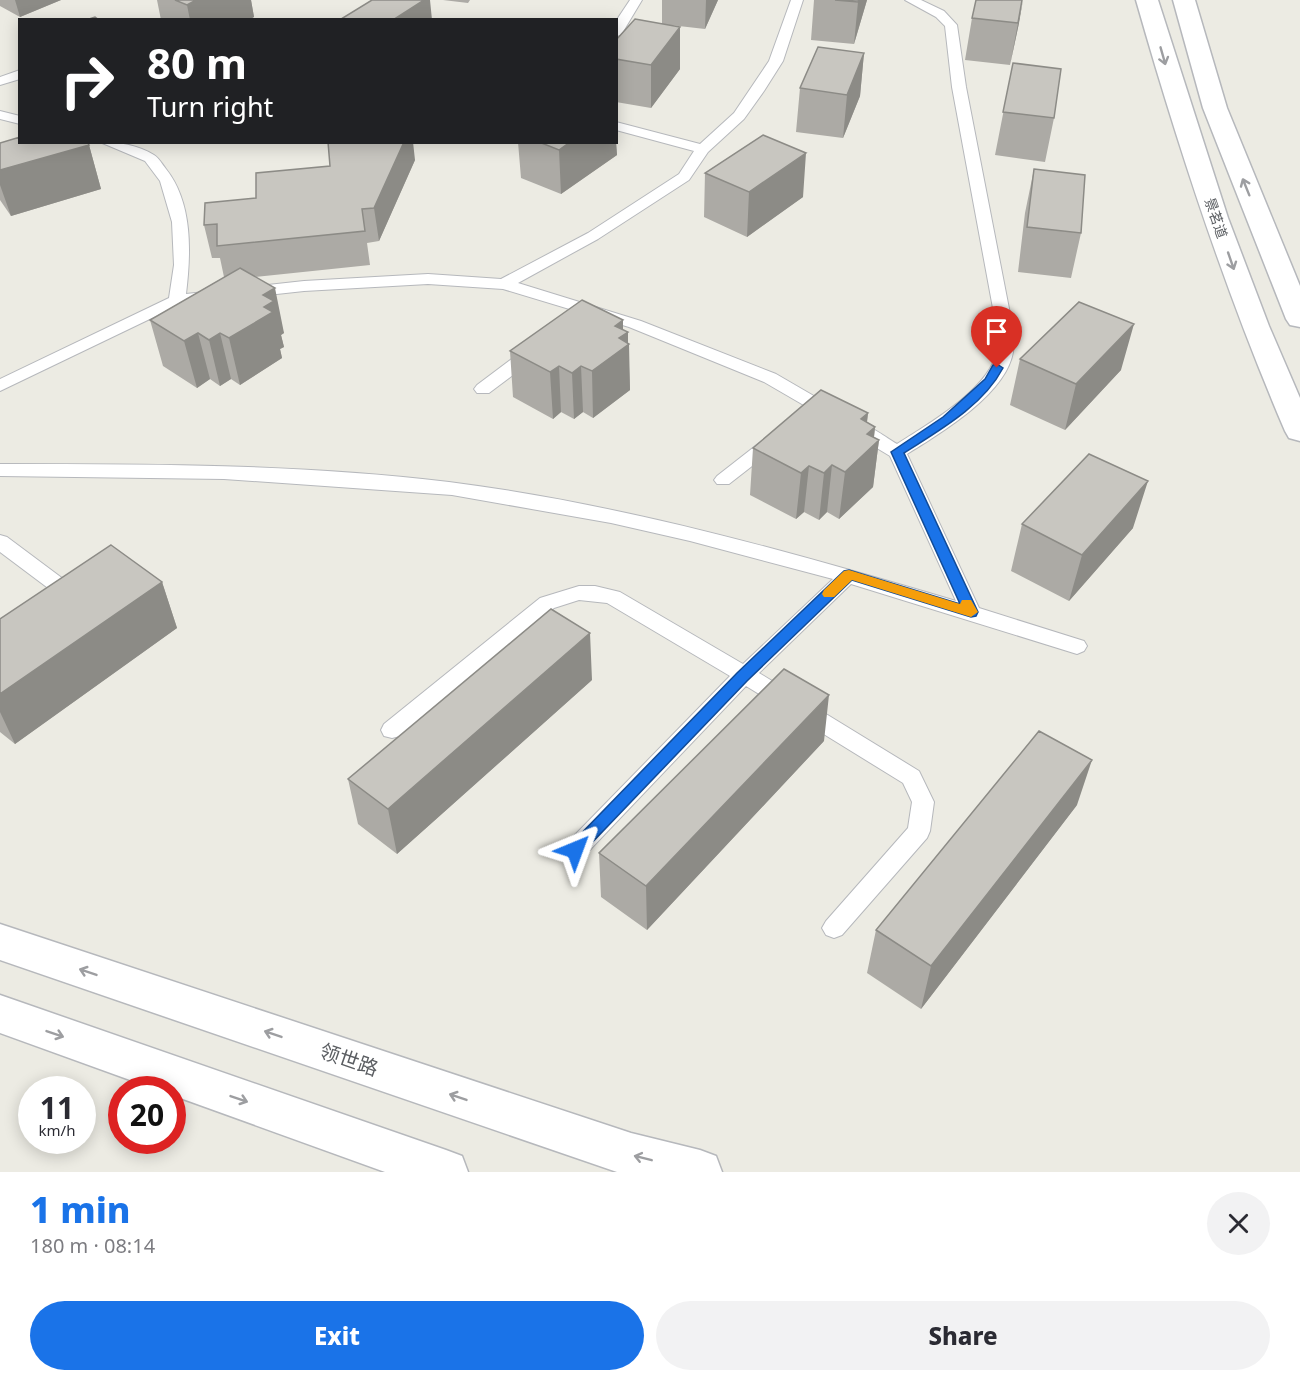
<!DOCTYPE html>
<html lang="en">
<head>
<meta charset="utf-8">
<style>
  :root { --surface:#fff; --page:#f2f2f3; --text:#2b2b33; --muted:#7c7c81; --accent:#1a73e8 }
  body { margin:0; font-family:"Noto Sans","Noto Sans SC",sans-serif; background:var(--page); color:var(--text); height:100vh; display:flex; flex-direction:column; font-size:22px; white-space:nowrap }
  * { box-sizing:border-box; margin:0 }
  p { font-size:20px; color:var(--muted) }
  .icon { flex:none; width:33px; height:33px; fill:none; stroke:currentColor; stroke-width:2; stroke-linecap:round; stroke-linejoin:round }
  .map { position:relative; height:1172px; overflow:hidden }
  .details { display:flex; flex-direction:column; background:var(--surface); flex:1 }
  .details>* { flex:none }
  .hud { position:absolute; left:18px; top:18px; width:600px; height:126px; border-radius:0px; box-shadow:0 3px 15px #0003; background:#202124; color:#fff; overflow:hidden }
  .speed { position:absolute; left:18px; top:1076px; display:flex; gap:12px; font-size:30px; font-weight:700; text-align:center }
  .speed>* { display:grid; place-content:center; width:78px; height:78px; border-radius:50%; background:var(--surface); box-shadow:0 3px 15px #0003; line-height:1 }
  .speed small { font-size:15px; font-weight:400 }
  .speed .limit { border:9px solid #d22; background:#fff; color:#111 }
  .pin { position:absolute; display:grid; place-items:center; width:51px; height:51px; color:#fff; margin:-62px -26px; border-radius:50% 50% 50% 0; rotate:-45deg; box-shadow:0 0 6px #0007 }
  .pin .icon { rotate:45deg }
  .me { position:absolute; width:66px; margin:-33px; rotate:44deg; stroke-linejoin:round; filter:drop-shadow(0 0 4px #0008) }
  .turn { display:flex; align-items:center; gap:21px; height:126px; padding:0 30px; font-size:27px }
  .turn .icon { width:78px; height:78px; stroke-width:2.5 }
  .turn b { display:block; font-size:42px; line-height:51px }
  .round { display:grid; place-items:center; flex:none; width:63px; height:63px; border-radius:32px; background:var(--page) }
  .head { display:flex; align-items:center; justify-content:space-between; height:102px; padding:0 30px }
  h1 { font-size:36px; font-weight:800; line-height:45px; color:var(--accent) }
  .action { display:flex; gap:12px; margin-top:auto; padding:12px 30px }
  .action a { flex:1; height:69px; border-radius:36px; background:var(--accent); color:#fff; font-size:24px; font-weight:800; line-height:69px; text-align:center }
  .action a+a { background:var(--page); color:var(--text) }
  .map>svg:first-child { display:block }
  .lines { fill:none; stroke-linecap:round; stroke-linejoin:round }
  .service-casing { stroke:#b6b8bc; stroke-width:2 }
  .tertiary-casing { stroke:#b6b8bc; stroke-width:3 }
  .service { fill:#fff; fill-rule:evenodd }
  .tertiary { fill:#fff; fill-rule:evenodd }
  .wall { fill:#acaaa5 }
  .shaded-wall { fill:#8c8b86 }
  .building { fill:#c8c6c0; stroke:#8c8b86; stroke-width:1.5 }
  .oneway { stroke:#9d9ea1 }
  .route { fill:#1a73e8; stroke:#114b97; stroke-width:1.5 }
  .slow { fill:#f59e0b }
  .labels { text-anchor:middle; stroke-width:4.5; stroke-linejoin:round; paint-order:stroke }
  .far-street-label { font-size:14px; fill:#5b5e62; stroke:#fff }
  .near-street-label { font-size:20px; fill:#5b5e62; stroke:#fff }
</style>
</head>
<body>
<div class="map">
<svg width="1300" height="1172" viewBox="0 0 1300 1172">
  <rect width="100%" height="100%" fill="#ecebe3"/>
  <g class="lines">
    <g class="service-casing">
      <path id="service" d="M630,0H642L621,35L616,36V21Z
        M791,0H803L783,61L764,91L744,119L708,152L689,180L598,239L518,283L641,321L776,374L838,410L841,414L838,418H826L764,382L629,327L503,289L428,284L304,291L249,297L241,292L249,287L304,281L428,274L501,279L588,233L679,174L694,151L616,130V122L700,144L734,113L769,61Z
        M905,0H921L944,11L957,25L966,87L1011,319C1012,329 1015,341 1013,352C1006,394 941,433 907,454L979,608L1084,641L1087,646L1084,651L1077,654L851,584L759,673L919,771L934,802L930,831L927,838L842,935L834,938L826,935L822,928L826,921L908,828L912,802L903,783L746,686L583,857L575,859L567,857L564,850L567,843L730,676L607,603L579,600L554,608L400,736L392,738L384,736L381,730L384,724L540,598L579,586H595L620,592L743,664L833,579L690,541L611,523L452,495L224,479L0,476V464C149,464 301,464 449,482C622,504 791,552 956,601L890,456L852,433L849,429L852,425C867,421 884,437 897,444C927,425 990,389 997,351C998,341 996,329 995,319L952,87L945,26L936,17Z
        M20,70V79L0,85V77Z
        M0,111L20,116V124L0,119Z
        M100,142C118,142 138,145 154,155C159,158 162,164 166,169C193,203 191,253 186,294L214,291L222,296L214,301L181,304L0,391V379L169,298L174,265L172,222L160,181L145,161Z
        M531,348L537,349L539,353L537,357L489,393H477L474,389L477,385L525,349Z
        M773,435L779,437L782,441L779,445L729,484H717L714,480L717,476L767,437Z
        M0,535L7,537L82,593L85,598L82,603L75,605L68,603L0,552Z"/>
    </g>
    <g class="tertiary-casing">
      <path id="tertiary" d="M1136,0H1158L1228,218L1269,326L1300,398V441L1289,438L1285,431C1225,291 1178,147 1136,0Z
        M1173,0H1195L1227,108L1300,286V327L1290,325L1286,319L1203,108Z
        M0,924L631,1133L700,1150L716,1156L722,1172H617L0,960Z
        M0,995L446,1150L462,1156L468,1172H385L172,1095V1089H155L0,1033Z"/>
    </g>
    <use href="#service" class="service"/>
    <use href="#tertiary" class="tertiary"/>
  </g>
  <path class="wall" d="M0,0H61L20,17L0,6Z
    M157,0H251L254,17L248,20H161Z
    M443,0H470L468,3Z
    M662,0H718L705,29L670,25L680,69L651,108L616,102V40L662,23Z
    M814,0H867L854,44L811,40Z
    M972,18L1019,23L1010,65L965,60Z
    M864,53L860,96L843,138L796,132L800,88Z
    M1013,63L1054,118L1045,162L995,155Z
    M518,142H616L617,155L561,194L521,178Z
    M0,143L89,145L101,189L11,216L0,200Z
    M415,160L379,241L367,243L370,265L255,277L284,333L281,335L284,347L280,349L282,358L240,385L231,379L220,386L210,379L197,388L163,366L150,320L224,277L220,258H212L204,225L256,198Z
    M1034,169L1081,233L1071,278L1018,272L1025,213Z
    M705,173L803,197L747,237L704,217Z
    M623,330L628,343L630,390L593,418L583,412L574,419L561,412L553,419L513,397L510,351Z
    M1020,359L1121,370L1065,430L1010,405Z
    M868,413L867,422L875,427L874,437L879,440L873,487L839,519L827,512L819,520L804,512L796,519L750,495L753,448Z
    M1022,524L1133,528L1069,601L1011,571Z
    M162,582L177,628L15,744L0,732V619Z
    M592,680L397,854L358,824L348,779Z
    M824,741L647,930L601,897L599,853Z
    M1077,805L921,1009L867,973L876,930Z"/>
  <path class="shaded-wall" d="M15,0H61L20,17Z
    M196,0H251L254,17L248,20H190L187,5Z
    M424,0H430L432,20H393Z
    M706,0H718L705,29Z
    M859,0H867L854,44L858,2Z
    M1023,0L1019,23L1010,65L1018,23Z
    M680,27V69L651,108V65Z
    M864,53L860,96L843,138L847,95Z
    M404,142H413L415,160L379,241L374,208Z
    M570,142H616L617,155L561,194L559,150Z
    M89,145L101,189L11,216L0,185V170Z
    M806,153L803,197L747,237L749,192Z
    M275,288L284,333L281,335L284,347L280,349L282,358L240,385L229,338L263,295Z
    M623,320V335L628,332V345L629,344L630,390L593,418L592,371L615,326Z
    M1134,324L1121,370L1065,430L1076,384Z
    M198,333L210,379L197,388L184,341Z
    M220,333L231,379L220,386L209,340Z
    M559,366L561,412L553,419L550,372Z
    M581,366L583,412L574,419L572,373Z
    M868,413L863,455L867,434L875,427L873,446L879,440L873,487L839,519L845,472L861,419Z
    M832,465L827,512L819,520L824,473Z
    M809,466L804,512L796,519L801,473Z
    M1148,481L1133,528L1069,601L1082,555Z
    M162,582L177,628L15,744L0,712V694Z
    M590,633L592,680L397,854L388,809Z
    M829,695L824,741L647,930L646,886Z
    M1092,760L1077,805L921,1009L931,966Z"/>
  <path class="building" d="M175,0H196L187,5Z
    M372,0H424L393,20L341,19Z
    M835,0H859L858,2Z
    M976,0H1022L1018,23L972,18Z
    M95,17L99,20H86Z
    M635,19L680,27L651,65L616,59V40Z
    M818,47L864,53L847,95L800,88Z
    M1013,63L1061,69L1054,118L1003,112Z
    M763,135L806,153L749,192L705,173Z
    M20,137V142H87L89,145L0,170V143Z
    M328,142H404L374,208L362,209L365,231L217,246V224L204,225L205,203L256,198V173L330,166Z
    M539,142H570L559,150Z
    M1034,169L1085,175L1081,233L1027,227Z
    M240,268L275,288L263,295L274,301L264,307L273,312L229,338L220,333L209,340L198,333L184,341L150,320Z
    M582,300L623,320L615,326L628,332L619,338L629,344L592,371L581,366L572,373L559,366L550,372L510,351Z
    M1079,302L1134,324L1076,384L1020,359Z
    M821,390L868,413L861,419L875,427L867,434L879,440L845,472L832,465L824,473L809,466L801,473L753,448Z
    M1089,454L1148,481L1082,555L1022,524Z
    M111,545L162,582L0,694V619Z
    M551,609L590,633L388,809L348,779Z
    M784,669L829,695L646,886L599,853Z
    M1039,731L1092,760L931,966L876,930Z"/>
  <defs><path id="oneway-shaft" d="M-6 0H5M1.5-3L5.5 0L1.5 3" fill="none" stroke-width="1.6" stroke-linecap="round" stroke-linejoin="round" transform="scale(1.5)"/></defs>
  <g class="oneway">
    <use href="#oneway-shaft" transform="translate(1163 56) rotate(74)"/>
    <use href="#oneway-shaft" transform="translate(1246 187) rotate(-112)"/>
    <use href="#oneway-shaft" transform="translate(1231 261) rotate(71)"/>
    <use href="#oneway-shaft" transform="translate(88 972) rotate(-161)"/>
    <use href="#oneway-shaft" transform="translate(55 1034) rotate(19)"/>
    <use href="#oneway-shaft" transform="translate(273 1034) rotate(-161)"/>
    <use href="#oneway-shaft" transform="translate(458 1097) rotate(-161)"/>
    <use href="#oneway-shaft" transform="translate(239 1099) rotate(19)"/>
    <use href="#oneway-shaft" transform="translate(643 1158) rotate(-166)"/>
  </g>
  <path class="route" d="M997,364L1003,368C983,406 940,430 904,453L978,612L976,616L971,617L852,580L747,681L581,854L575,856L570,854L567,850L570,845L737,673L844,571L849,570L960,604L891,452L943,417L985,379L993,365Z"/>
  <path class="slow" d="M849,570L960,604L962,600H971L978,612L971,617L852,580L834,597H824L822,594L824,590L844,571Z"/>
  <g class="labels">
    <g class="far-street-label">
      <text transform="translate(1216 218) rotate(71)" y="5">景茗道</text>
    </g>
    <g class="near-street-label">
      <text transform="translate(349 1060) rotate(19)" y="7">领世路</text>
    </g>
  </g>
</svg>
<div class="speed"><div>11<small>km/h</small></div><div class="limit">20</div></div>
<div class="pin" style="left:997px;top:368px;background:#d93025"><svg class="icon" aria-label="arrive" viewBox="0 0 24 24"><path d="M6 21V4h12l-3 4 3 4H6"/></svg></div>
<svg class="me" style="left:575px;top:850px" viewBox="-20 -20 40 40"><path d="M0-17L14 15 0 8-14 15z" fill="#1a73e8" stroke="#fff" stroke-width="4"/></svg>
<div class="hud">
<div class="turn"><svg class="icon" aria-label="right" viewBox="0 0 24 24"><path d="M7 20v-9h11M14 6l5 5-5 5"/></svg><div><b>80 m</b>Turn right</div></div>
</div>
</div>
<section class="details">
<div class="head"><div><h1>1 min</h1><p>180 m · 08:14</p></div><a class="round"><svg class="icon" aria-label="close" viewBox="0 0 24 24"><path d="M6 6l12 12M18 6L6 18"/></svg></a></div>
<div class="action"><a>Exit</a><a>Share</a></div>
</section>
</body>
</html>
